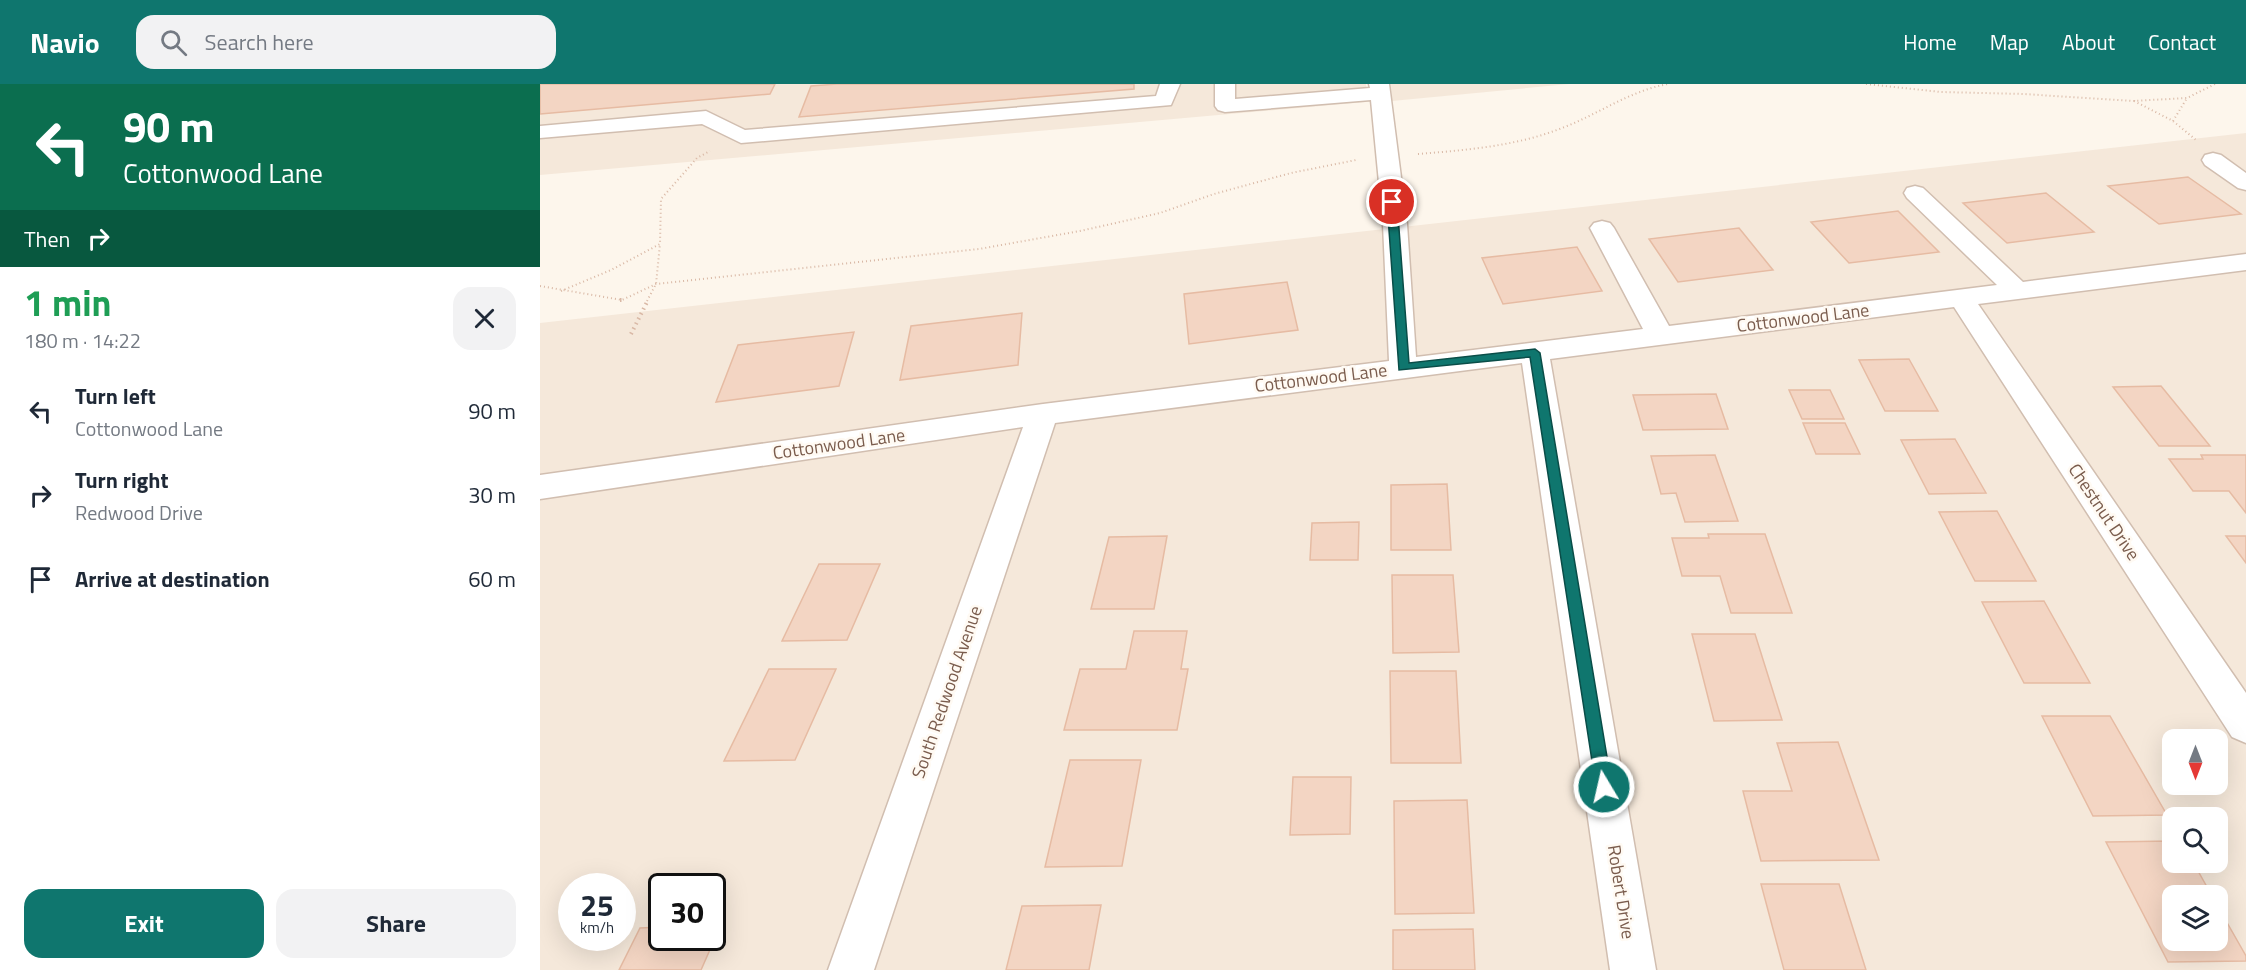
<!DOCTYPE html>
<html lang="en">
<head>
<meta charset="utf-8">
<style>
  :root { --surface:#fff; --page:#f2f2f3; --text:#1f2937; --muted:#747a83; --accent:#0f766e }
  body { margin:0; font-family:"Titillium Web",sans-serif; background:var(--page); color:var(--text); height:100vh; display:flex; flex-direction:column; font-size:22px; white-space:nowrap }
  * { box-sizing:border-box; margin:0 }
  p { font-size:20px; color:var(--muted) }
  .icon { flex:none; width:33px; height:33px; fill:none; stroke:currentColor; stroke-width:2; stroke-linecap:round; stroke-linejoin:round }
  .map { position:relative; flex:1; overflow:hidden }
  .side { display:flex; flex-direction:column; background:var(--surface); width:540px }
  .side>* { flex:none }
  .banner { background:#0b6e4f; color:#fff; overflow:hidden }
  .needle { width:39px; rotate:180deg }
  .fabs { position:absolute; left:1622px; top:645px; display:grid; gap:12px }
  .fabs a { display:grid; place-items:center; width:66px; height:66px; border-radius:12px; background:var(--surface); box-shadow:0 6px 24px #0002; font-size:30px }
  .speed { position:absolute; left:18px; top:789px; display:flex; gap:12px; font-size:30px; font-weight:700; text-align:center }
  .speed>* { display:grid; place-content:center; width:78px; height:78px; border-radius:50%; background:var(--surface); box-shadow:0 6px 24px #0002; line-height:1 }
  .speed small { font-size:15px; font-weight:400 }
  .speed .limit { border:3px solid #111; border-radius:9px; background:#fff; color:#111 }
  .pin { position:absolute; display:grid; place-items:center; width:51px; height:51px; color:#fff; margin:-26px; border:3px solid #fff; border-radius:50%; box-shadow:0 2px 6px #0007 }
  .me { position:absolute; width:66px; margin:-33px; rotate:351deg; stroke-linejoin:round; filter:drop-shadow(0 0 4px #0008) }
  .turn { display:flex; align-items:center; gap:21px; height:126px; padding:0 24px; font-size:27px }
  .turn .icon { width:78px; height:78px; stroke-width:2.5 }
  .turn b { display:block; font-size:42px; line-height:51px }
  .then { display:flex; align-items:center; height:57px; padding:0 24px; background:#0003; gap:12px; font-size:22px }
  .round { display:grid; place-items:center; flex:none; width:63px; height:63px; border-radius:18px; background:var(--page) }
  .headline { display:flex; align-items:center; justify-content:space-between; height:102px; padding:0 24px }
  h1 { font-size:36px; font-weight:700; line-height:45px; color:#1e9e55 }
  .action { display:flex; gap:12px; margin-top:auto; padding:12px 24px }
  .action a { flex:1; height:69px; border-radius:18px; background:var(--accent); color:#fff; font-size:24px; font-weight:700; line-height:69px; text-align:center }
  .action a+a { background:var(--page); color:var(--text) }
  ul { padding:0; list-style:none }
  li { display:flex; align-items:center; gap:18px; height:84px; padding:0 24px }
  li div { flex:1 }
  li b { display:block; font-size:22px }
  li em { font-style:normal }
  header { display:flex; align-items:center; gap:36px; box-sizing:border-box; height:84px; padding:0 30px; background:var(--accent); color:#fff }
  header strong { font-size:28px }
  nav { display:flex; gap:33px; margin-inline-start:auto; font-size:21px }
  .search { width:420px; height:54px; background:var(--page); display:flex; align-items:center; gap:15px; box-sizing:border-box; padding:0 21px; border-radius:18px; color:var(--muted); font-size:22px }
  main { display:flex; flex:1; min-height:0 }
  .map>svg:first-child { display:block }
  .residential { fill:#f5e8da; fill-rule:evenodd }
  .building { fill:#f3d5c3; stroke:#e6bba3; stroke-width:1.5 }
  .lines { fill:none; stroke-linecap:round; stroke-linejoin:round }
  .minor-casing { stroke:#d1beb0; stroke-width:3 }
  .path-far1 { stroke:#d9b8a5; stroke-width:2; stroke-dasharray:1 3; stroke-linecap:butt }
  .path { stroke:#d9b8a5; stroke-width:4; stroke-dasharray:1.5 4; stroke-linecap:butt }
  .minor { fill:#fff; fill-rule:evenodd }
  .route { fill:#0f766e; stroke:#0a4d48; stroke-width:1.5 }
  .labels { text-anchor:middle; stroke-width:5; stroke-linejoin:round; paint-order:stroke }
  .street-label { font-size:18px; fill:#7a5c4d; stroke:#fffaf3 }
</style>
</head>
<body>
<header>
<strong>Navio</strong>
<div class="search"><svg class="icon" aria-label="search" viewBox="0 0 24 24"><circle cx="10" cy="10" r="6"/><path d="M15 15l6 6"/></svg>Search here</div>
<nav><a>Home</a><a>Map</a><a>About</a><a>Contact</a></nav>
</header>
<main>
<section class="side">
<div class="banner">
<div class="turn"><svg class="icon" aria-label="left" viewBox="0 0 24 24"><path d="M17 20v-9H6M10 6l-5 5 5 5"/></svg><div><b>90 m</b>Cottonwood Lane</div></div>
<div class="then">Then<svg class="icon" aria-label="right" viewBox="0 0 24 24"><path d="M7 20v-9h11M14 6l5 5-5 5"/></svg></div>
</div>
<div class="headline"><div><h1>1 min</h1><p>180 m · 14:22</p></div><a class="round"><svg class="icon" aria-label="close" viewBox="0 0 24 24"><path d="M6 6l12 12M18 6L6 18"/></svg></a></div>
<ul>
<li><svg class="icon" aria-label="left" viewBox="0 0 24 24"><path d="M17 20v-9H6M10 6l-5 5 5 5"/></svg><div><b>Turn left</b><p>Cottonwood Lane</p></div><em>90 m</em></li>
<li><svg class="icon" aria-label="right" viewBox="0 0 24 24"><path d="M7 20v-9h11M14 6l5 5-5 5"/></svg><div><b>Turn right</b><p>Redwood Drive</p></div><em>30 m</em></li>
<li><svg class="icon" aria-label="arrive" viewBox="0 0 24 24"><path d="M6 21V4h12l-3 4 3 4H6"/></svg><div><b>Arrive at destination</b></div><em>60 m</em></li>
</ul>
<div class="action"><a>Exit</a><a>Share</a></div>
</section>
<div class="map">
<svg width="1706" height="886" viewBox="0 0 1706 886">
  <rect width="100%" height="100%" fill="#fdf6ec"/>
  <path class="residential" d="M0,0H826V18L0,91Z
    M851,0H1029L852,17Z
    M1706,49V886H0V239ZM1632,656H1677V700H1632ZM1632,734H1677V778H1632ZM32,802H82V854H32ZM122,802H172V854H122ZM1632,812H1677V856H1632Z"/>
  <path class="building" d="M0,0H235L230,10L0,30Z
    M297,0H594V5L259,33L271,2Z
    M1648,93L1701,130L1619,140L1568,102Z
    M1506,109L1554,148L1467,159L1423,119Z
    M1358,127L1399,168L1309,179L1271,138Z
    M1199,144L1233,186L1138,198L1109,155Z
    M1037,163L1062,207L963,220L942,174Z
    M747,198L758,246L649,260L644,210Z
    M482,229L478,281L360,296L371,242Z
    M314,248L299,302L176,318L198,261Z
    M1369,275L1398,327H1345L1319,276Z
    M1621,302L1670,362H1619L1573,303Z
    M1249,306H1290L1304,335H1262Z
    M1176,310L1188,345L1103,346L1093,311Z
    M1263,339H1305L1320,370H1276Z
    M1415,355L1446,409L1389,410L1361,356Z
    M1175,371L1198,437L1145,438L1136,409L1121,410L1111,372Z
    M1661,371H1706V429L1689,407H1653L1629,375H1663Z
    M907,400L911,466H851V401Z
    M1457,427L1496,497H1435L1399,428Z
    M819,438L818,476H770L772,439Z
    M1168,450H1225L1252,529H1191L1180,492H1142L1132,454H1169Z
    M627,452L614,525H551L569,453Z
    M1686,452H1706V479Z
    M279,480H340L307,556L242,557Z
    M852,491H913L919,568L853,569Z
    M1504,517L1550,599H1484L1442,518Z
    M594,547H647L641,585H648L637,646H524L540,585H586Z
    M1152,550H1215L1242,636L1174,637Z
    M229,585H296L255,676L184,677Z
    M850,587H916L921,679H851Z
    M1502,632H1570L1627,731L1553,732Z
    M1298,658L1339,776L1221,777L1203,707H1252L1237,659Z
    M530,676H601L582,782L505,783Z
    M753,693H811L810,750L750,751Z
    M927,716L934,829L855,830L854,717Z
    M1632,757V778H1653L1672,812H1632V856H1677V821L1706,872V877L1628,878L1566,758Z
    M1221,800H1299L1326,886H1244Z
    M561,821L549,886H466L482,822Z
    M122,843V854H172V843H180L161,886H79L100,844Z
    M933,845L935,886H853V846Z"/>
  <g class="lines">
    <g class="minor-casing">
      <path id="minor" d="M620,0H640L631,21L201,59L162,40L0,54V42L166,27L205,46L616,12Z
        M675,0H695V15L830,4L829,0H849L867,140L876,273L1103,245L1050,144L1054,139L1062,137L1070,139L1074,144L1129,242L1457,201L1367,114L1364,109L1367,104L1375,102L1383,104L1483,198L1706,170V186L1438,220L1706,609V659L1692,653L1414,223L1010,275L1116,886H1070L982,279L515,339L334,886H288L483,343L0,415V391L503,320L849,277L843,140L831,16L685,28L678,26L675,22Z
        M1673,69L1681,71L1706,89V106L1698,104L1665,81L1662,76L1665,71Z"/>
    </g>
    <path class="path-far1" d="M1326,0L1401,8L1484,10L1593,17L1647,14L1675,0
      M1594,17L1633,37L1656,56
      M1633,37L1647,14
      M878,70C927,66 977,62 1022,44C1059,30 1089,7 1128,0
      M0,202L82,216L116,200L439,165L540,147L620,129L674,110L751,89L816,76
      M21,207L71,186L120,160L121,115L157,74L170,67
      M107,217L116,200L120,160"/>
    <path class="path" d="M80,216H83
      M91,250L108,216"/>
    <use href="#minor" class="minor"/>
  </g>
  <path class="route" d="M852,115L857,118L869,279L995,265L1000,269L1072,703L1070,709L1064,711L1058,709L1056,703L990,273L859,286L847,118Z"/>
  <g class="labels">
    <g class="street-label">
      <text transform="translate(1263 234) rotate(-7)" y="6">Cottonwood Lane</text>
      <text transform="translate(781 294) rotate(-7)" y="6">Cottonwood Lane</text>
      <text transform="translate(299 360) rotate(-8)" y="6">Cottonwood Lane</text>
      <text transform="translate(1564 428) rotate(56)" y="6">Chestnut Drive</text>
      <text transform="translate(407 608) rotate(-71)" y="6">South Redwood Avenue</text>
      <text transform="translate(1081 808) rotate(81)" y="6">Robert Drive</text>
    </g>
  </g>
</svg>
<div class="fabs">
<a><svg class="needle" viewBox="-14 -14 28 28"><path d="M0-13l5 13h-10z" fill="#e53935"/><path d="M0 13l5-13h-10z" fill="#747a83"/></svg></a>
<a><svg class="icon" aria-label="search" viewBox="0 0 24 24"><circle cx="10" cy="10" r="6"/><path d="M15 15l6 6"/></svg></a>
<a><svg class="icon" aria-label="layers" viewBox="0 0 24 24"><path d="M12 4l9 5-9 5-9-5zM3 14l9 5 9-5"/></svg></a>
</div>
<div class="speed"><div>25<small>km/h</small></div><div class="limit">30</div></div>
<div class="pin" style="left:852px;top:118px;background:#d93025"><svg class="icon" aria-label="arrive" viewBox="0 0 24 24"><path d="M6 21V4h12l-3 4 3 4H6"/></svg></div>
<svg class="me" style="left:1064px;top:703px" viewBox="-20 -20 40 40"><circle r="17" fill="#0f766e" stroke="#fff" stroke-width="3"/><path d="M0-11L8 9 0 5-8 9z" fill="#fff"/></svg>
</div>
</main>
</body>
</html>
